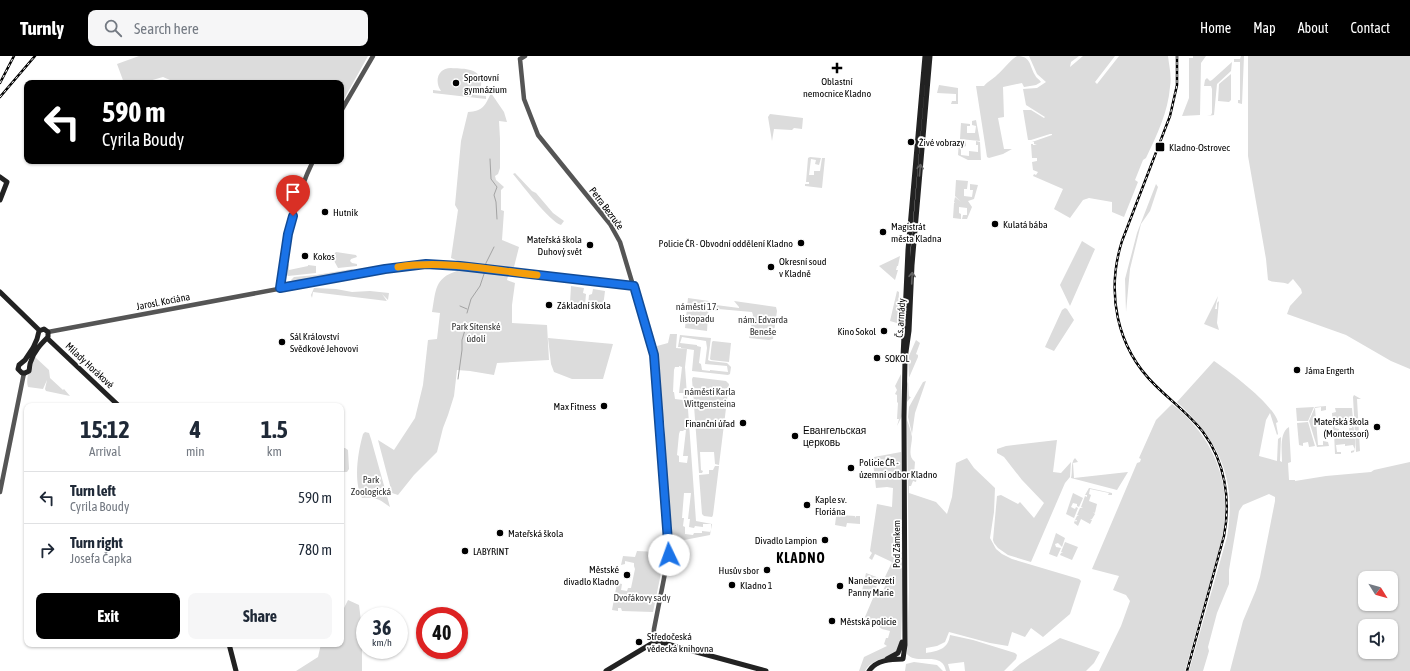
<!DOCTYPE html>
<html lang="en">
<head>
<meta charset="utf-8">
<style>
  :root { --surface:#fff; --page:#f6f6f7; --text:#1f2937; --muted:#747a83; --line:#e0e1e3; --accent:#000 }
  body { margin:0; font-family:"Asap Condensed",sans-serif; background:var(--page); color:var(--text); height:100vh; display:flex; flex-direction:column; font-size:15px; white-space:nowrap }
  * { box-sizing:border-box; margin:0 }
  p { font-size:13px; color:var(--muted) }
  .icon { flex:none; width:22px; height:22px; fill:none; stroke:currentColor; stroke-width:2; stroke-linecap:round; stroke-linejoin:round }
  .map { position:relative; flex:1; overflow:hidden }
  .drawer { position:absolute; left:24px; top:347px; width:320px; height:244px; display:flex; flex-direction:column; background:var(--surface); border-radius:8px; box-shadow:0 1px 3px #0004 }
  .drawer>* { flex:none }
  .banner { position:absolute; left:24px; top:24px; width:320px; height:84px; border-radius:8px; box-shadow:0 1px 3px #0004; background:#000; color:#fff; overflow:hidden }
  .needle { width:26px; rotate:127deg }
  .buttons { position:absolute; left:1358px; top:515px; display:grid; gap:8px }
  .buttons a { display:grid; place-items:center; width:40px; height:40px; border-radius:8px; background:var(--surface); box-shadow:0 1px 3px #0004; font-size:20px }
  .speed { position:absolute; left:356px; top:551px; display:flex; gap:8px; font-size:20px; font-weight:700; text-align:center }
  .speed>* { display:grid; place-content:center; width:52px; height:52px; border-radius:50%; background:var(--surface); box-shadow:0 1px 3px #0004; line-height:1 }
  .speed small { font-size:10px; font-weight:400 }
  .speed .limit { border:6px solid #d22; background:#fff; color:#111 }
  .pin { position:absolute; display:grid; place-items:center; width:34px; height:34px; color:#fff; margin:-41px -17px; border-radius:50% 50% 50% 0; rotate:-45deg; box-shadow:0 0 4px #0007 }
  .pin .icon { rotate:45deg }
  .me { position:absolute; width:44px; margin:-22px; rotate:357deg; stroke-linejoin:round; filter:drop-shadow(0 0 3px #0008) }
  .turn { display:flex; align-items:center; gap:14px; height:84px; padding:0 12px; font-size:18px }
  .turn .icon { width:52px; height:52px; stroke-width:2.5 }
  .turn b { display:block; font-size:28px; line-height:34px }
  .eta { display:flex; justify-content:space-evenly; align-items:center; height:68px; text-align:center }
  .eta b { font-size:24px; font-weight:700; line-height:28px }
  .action { display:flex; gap:8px; margin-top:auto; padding:8px 12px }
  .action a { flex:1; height:46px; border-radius:8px; background:var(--accent); color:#fff; font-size:16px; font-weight:700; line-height:46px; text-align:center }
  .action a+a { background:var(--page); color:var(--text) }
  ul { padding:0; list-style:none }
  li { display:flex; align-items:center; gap:12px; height:52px; padding:0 12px; border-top:1px solid var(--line) }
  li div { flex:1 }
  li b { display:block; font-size:15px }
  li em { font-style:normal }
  header { display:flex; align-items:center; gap:24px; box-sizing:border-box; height:56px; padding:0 20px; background:var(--accent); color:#fff }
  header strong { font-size:19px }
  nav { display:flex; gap:22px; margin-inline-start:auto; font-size:14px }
  .search { width:280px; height:36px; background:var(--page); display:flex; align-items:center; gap:10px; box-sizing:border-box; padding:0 14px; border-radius:8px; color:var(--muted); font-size:15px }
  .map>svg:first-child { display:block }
  .green { fill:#dcdcdc; fill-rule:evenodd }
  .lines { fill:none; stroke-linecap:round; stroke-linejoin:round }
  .stream { stroke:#a3a3a3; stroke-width:1 }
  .tertiary { stroke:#555; stroke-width:4.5 }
  .secondary { stroke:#222; stroke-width:5 }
  .rail-casing { stroke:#000; stroke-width:2.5 }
  .rail { stroke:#fff; stroke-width:1; stroke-dasharray:3; stroke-linecap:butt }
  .oneway { stroke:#646464 }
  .route-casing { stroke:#114b97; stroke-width:10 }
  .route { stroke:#1a73e8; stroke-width:7 }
  .slow { stroke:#f59e0b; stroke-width:7 }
  .poi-dot { fill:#000; stroke:#fff; stroke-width:1.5 }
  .labels { text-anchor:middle; stroke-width:3.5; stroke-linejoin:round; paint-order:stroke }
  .poi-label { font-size:10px; fill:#000; stroke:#fff; text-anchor:start }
  .street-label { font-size:10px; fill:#000; stroke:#fff }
  .park-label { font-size:10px; fill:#333; stroke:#fff }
  .district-label { font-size:14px; font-weight:bold; letter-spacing:1px; fill:#000; stroke:#fff }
</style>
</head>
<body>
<header>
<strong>Turnly</strong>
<div class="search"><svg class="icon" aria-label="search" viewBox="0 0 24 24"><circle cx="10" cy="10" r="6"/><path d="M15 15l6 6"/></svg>Search here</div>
<nav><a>Home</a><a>Map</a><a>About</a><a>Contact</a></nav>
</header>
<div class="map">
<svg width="1410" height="615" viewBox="0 0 1410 615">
  <rect width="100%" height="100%" fill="#fff"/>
  <path class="green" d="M139,0H368L344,43L341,41V27H305L301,25L298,27H177L163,21L142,27H124L117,8Z
    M1017,0C1031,0 1029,9 1035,19C1036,22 1039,23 1041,26L1036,29L1024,31L1022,27L1003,31L1004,61L998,62L1004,93H1012L1003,98L989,102L987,101L976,30H984C988,25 993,23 997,19C1004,13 1009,5 1017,0Z
    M1029,0H1079L1071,6L1070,11L1083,0H1115L1095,26L1097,28L1119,0H1168C1169,10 1172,20 1170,31C1168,56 1157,79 1146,102L1143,104L1135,124L1138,126L1124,161L1112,156V146L1089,142L1083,144L1070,162L1054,153L1063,133L1033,120L1034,118L1036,119L1038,116L1033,114L1032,106L1037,105V102H1032L1031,88H1033V89H1037L1034,88V86H1032L1052,79V78H1050L1031,84H1028L1023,54H1031L1044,62L1045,61L1026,49L1023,33L1037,32L1046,26L1037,18Z
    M1193,0H1206L1201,7L1200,59L1182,60L1189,42V2H1193Z
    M1241,0H1244L1242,48L1238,47V44H1240V6H1234V3H1240Z
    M1248,0H1410V313L1391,305L1346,279L1287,258L1290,250L1302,237L1301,233L1293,223L1288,228C1281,225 1273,227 1268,224L1266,203L1248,100Z
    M1232,6L1231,15L1217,28L1214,59L1207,60L1211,59L1212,57V33L1211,30H1204L1205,24L1207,22L1210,25L1212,24Z
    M451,12C461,13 479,11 481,25C482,31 479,35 475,39L486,40V43L433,37V34L441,35C434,25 438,12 451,12Z
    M1231,18V44L1229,46L1218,45L1219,28Z
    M939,29L958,32V48H951L952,45H956V38L937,37Z
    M491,37L504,56L507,66L499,65L500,83V112L498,118L495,120L496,124L504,131L501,134V154L504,155L502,184L519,191L514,211L510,212L507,224L515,227L512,249V267L547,269L549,304L497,307L494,319L470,315L457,314L454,340L448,359L443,372L437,396L414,419L398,439L392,437L378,384L394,394L415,362L423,329L428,284L437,283L440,257L432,256C436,235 434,222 457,215L458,205L451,202L458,154L455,149L461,85L468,56C483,55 485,50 491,37Z
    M770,58L803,62L802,73L794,72L792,74L774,73L772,85L768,61Z
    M976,64L980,85L960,83L961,67L970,68V70H967V77H975L976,70L972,69V65Z
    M959,84L966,85V90L961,92V99L969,100V95L978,96V89H976V85L980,86L981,104H968L958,99Z
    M810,101L821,102L819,109L815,108L816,104L811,103L809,119H814V115H820L822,102H825L822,132L805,130V128H809V126H806L808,102Z
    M515,117L532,135L536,137L553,157L564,165L561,169C549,165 523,130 513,118Z
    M956,124L968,125L967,133H964V140L972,141L973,134H970V128L978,129L974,143L968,145L972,151L967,163H962L963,159H967V152L959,151V157L961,158V163L953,162L954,147L955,146H954L955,141L961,146L955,140Z
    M1156,128L1158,131L1150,155L1141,168L1139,176L1130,213L1126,256L1125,223L1137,177Z
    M1082,185L1095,193L1070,250L1060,229Z
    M336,196L356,199L357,201L351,203L350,205L352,207L357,208V210L338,212L332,201L334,198Z
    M900,200L898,210H897L896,214H898L895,224L879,210Z
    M289,208V214L308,210V209L316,210V217L288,220L286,218L287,209Z
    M352,213L354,215L349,217L306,224L292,225L291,224L294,221L316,219Z
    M571,230L584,232L583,237L586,238L585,249L570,247Z
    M314,232L336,233L352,236L370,235L389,237L388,244L382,238L387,245L313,236L312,242L311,239Z
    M593,233L605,235L603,251L588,249L589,239L592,238Z
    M897,235L899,236L898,265L897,267L890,265Z
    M1218,240L1215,253H1217V247L1219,245L1217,267L1219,274L1204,268Z
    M688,242L709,245L707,275L685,272Z
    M734,245L776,251L777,255L773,283L769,284L749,282L753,259L752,256L718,253L717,255H712L709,256L716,249L739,252V251Z
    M1065,252L1067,253L1074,264L1054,295L1045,291L1062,254Z
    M670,278H677L676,292L687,293L685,311L696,465L712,468L710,479L674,486L671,482L664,381C666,374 665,366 662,359L656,292L657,290L668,287ZM679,310L682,311L679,337H684L683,344L675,343L674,336H673L674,314L675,311H679ZM684,374H686L683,400H688L687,407L679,406V400L677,399L679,378L680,375H683ZM684,437H691L688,463H690L689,471L694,472L695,470L703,471V468H711V476L702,475V477H694L693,479L685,478V471L683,470L684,462H682Z
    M680,279L711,282L708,304L710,305L727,307L731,311L730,318L728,319L692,315L694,294L681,292V291H678ZM682,281L706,285L707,292L705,308L727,310L728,316L710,314V315L702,314L701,308L699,307L701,291L697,290V289L680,287Z
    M548,282L613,288L603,323H572L554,316L551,308Z
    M916,284L920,287L916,298L918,299V301L908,324L909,340L910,341H911L907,346V328L909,322L908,302Z
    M713,285L731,287L729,306L711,304L710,303L712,286Z
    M35,301L49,314L50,322L63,334L64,333L70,340L46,335L45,333L47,324L43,333L28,331C25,322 31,309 35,301Z
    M1214,305C1230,316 1273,348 1278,366L1276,367L1278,378L1277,379L1270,357L1266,364L1259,400L1277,405L1278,383L1281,381L1280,405L1282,406C1282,395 1279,377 1289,371L1291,406L1288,407L1289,424H1295V425L1326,420L1371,416L1374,414L1410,406V615H1230L1243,565L1256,534L1260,521L1275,445V441L1269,438L1243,449L1239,455L1229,514V528L1217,557L1208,591L1209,595L1203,615H1189L1227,481C1237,422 1219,385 1177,346ZM1365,522H1391V548H1365ZM1365,570H1391V596H1365Z
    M901,318L902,360L897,370L899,363H897L898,347L897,346V339L895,338L897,334L895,330Z
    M693,321L726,325L729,328L719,409L715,408L714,396H700L701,414L703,415L702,417H699L692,323Z
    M926,325L915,357L912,378L908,361L909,351L923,326Z
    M1354,339L1361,343H1357L1360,395L1356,396L1353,341Z
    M1172,348C1206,374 1228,415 1225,459C1224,483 1215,507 1209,530C1201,558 1193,587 1185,615H1099L1121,570L1130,545L1126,539L1113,534L1119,520L1092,513L1137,407L1140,406L1141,403L1139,402L1156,364Z
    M1326,350V354L1321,355V351L1315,352L1318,389H1323V385L1328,386L1329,390L1317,391L1309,365L1315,351Z
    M1314,351L1308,365H1297L1296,352Z
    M1332,352H1352L1354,375H1349V372H1352L1351,366L1343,367V365L1334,366L1335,372L1339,373V376H1333L1332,357L1336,356L1335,352Z
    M907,364C909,369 911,375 912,381C912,390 907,400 915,406L914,419L917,420L916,426L913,425L911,430H909V437L936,446L947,458L952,441L956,407L967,402L974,412L995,432L994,456L990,482L996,493L1002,498L1012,503L1079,523L1081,525L1070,558L1043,581L1031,572L1025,581L1012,576L1008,590L990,587L949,576L945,586L937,590L926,592V597C939,595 948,593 950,579L973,584L1015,597L1017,599L1016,603L1004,615H965L964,606L948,608L950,615H946C942,594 916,610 907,598L909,533Z
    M1308,366L1315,390L1309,391L1308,386L1303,387V390L1299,389L1297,367Z
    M365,376L369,377L371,383L390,451C379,443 376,441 362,442C353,425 358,396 363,378Z
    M1354,376C1355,383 1356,389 1354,396L1351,397V395L1355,394L1353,389L1345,390V388L1336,389L1337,396H1341V398H1335L1334,377Z
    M1057,384L1053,416L1061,417L1071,406L1070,421L1065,427L1031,506L1008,499L998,492L994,487L993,484L997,440L1001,439L1018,448L1020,446L1034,462L1044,447L1022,424L1004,401L997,397V393L1006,390Z
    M341,392H345L348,394L349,413L347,416H341Z
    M901,396L903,529L901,583C901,586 900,589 899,592C893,604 873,600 865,615H859L864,601L887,590L884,588L886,582H888L890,575L882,573L865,561L873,542V540L862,535L866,517L879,522V524L875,534L882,537L888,523L885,521L892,506L875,498L872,504L869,502L872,497L870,495L877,448L892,451L893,432L887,431L876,432L873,406L875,404L874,401Z
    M1075,402L1078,406L1073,407L1074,422L1128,416L1117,434L1071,422C1073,416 1070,407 1075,402Z
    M715,410H719L713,459L712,461L704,460L702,458L699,419L709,418V414H713Z
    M1089,432L1112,437V439H1108L1109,437L1090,433L1089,438L1091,439L1089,445L1097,448L1095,457L1093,456L1095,458L1092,463H1090L1092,464L1090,468L1081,463L1078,470L1074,467L1075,464L1076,466L1077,464H1075L1077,460H1079L1077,459L1080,452H1083L1081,451L1085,440L1087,441V439H1085Z
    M1073,437L1083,442L1079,451L1077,450V448L1073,447L1071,451L1075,453L1076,451L1078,452L1074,462L1066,458Z
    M839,459L840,462V459L855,460L856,462V460H860V468L847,467L846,471L835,469L836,461Z
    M1056,477L1065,482L1062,491L1058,487L1055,488L1056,491L1061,492L1057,501L1049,498Z
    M1065,486L1078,491L1072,504L1060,499L1061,497H1063L1061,496Z
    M637,495L659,496L663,501L660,522L653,556L622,555L621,552H618V555L612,554L617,527L622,528L621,534L627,535L628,532H631L635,513L634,510V507L625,505V508L621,509L623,500L635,501Z
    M348,544L359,549L362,573V615H296L318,601L321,588H341V558Z
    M1060,582L1100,596L1094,607L1086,615H1012L1020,608Z
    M914,606L937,609L943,615H905L906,608Z"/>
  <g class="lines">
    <path class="stream" d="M490,103L491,123L497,131L494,139L496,146L497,163
      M485,212L486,207L494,191
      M460,250L467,253
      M467,257L471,243L480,230L485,215
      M458,323L462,294V284L465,274L466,266"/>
    <path class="tertiary" d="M520,3L524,43L538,79L610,168L620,186L654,299L669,497L654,573L653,586
      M520,3L525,0
      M341,55L373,0
      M280,232C288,186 292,148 313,105
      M48,276L385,213L427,208L460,210L634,230
      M0,436L24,317"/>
    <path class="secondary" d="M0,121L7,126L0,144
      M0,236L39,274
      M44,273L48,276V281C41,288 34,295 31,305C29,309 30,311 29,315L25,317H22L18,313L19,309L25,304L33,292L37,283L39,275Z
      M47,282L119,350
      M903,301L908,194L925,0
      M229,588L236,615
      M887,603L898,597L902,586
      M606,615L656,585L766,615
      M869,615C876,604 891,603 903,603L905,589L904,361L905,303L909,275L912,209L930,0"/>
    <g class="rail-casing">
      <path id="rail" d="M1177,0V29L1170,60L1122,185C1106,236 1116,291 1155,329C1171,345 1189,358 1203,376C1225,406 1231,443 1224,480L1187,615
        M0,27L14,0
        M0,41L35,0"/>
    </g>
    <use href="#rail" class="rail"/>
  </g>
  <defs><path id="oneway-shaft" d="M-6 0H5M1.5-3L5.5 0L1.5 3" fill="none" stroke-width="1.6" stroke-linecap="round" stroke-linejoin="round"/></defs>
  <g class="oneway">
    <use href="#oneway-shaft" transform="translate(920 114) rotate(-85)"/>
    <use href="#oneway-shaft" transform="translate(912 222) rotate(-87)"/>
  </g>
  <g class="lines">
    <g class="route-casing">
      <path id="route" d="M293,160L288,178L280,232L385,213L426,208L460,210L634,230L654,299L669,499"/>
    </g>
    <use href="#route" class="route"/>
    <path class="slow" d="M398,211C444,204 491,214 537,219"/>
  </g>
  <g class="poi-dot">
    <path d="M835 6h4v4h4v4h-4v4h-4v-4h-4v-4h4z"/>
    <circle cx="456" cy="27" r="4"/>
    <circle cx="911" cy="86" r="4"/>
    <rect x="1155" y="86" width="10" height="10" rx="2"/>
    <circle cx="325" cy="156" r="4"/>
    <circle cx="995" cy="168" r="4"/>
    <circle cx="883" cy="176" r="4"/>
    <circle cx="801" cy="187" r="4"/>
    <circle cx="590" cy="189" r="4"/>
    <circle cx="305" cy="200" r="4"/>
    <circle cx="771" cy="211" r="4"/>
    <circle cx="549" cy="249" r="4"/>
    <circle cx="884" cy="275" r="4"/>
    <circle cx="282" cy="286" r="4"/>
    <circle cx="877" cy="302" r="4"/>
    <circle cx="1297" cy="314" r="4"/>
    <circle cx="604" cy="350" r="4"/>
    <circle cx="743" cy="367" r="4"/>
    <circle cx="1377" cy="371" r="4"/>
    <circle cx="795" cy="380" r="4"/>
    <circle cx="851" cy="412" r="4"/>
    <circle cx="807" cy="449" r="4"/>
    <circle cx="500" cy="477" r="4"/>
    <circle cx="825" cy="484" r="4"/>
    <circle cx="465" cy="495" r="4"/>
    <circle cx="767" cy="514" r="4"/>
    <circle cx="627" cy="519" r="4"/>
    <circle cx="732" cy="529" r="4"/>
    <circle cx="840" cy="530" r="4"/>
    <circle cx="832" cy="565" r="4"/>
    <circle cx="639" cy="586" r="4"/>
  </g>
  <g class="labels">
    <g class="poi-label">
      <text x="464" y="25">Sportovní<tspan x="464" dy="12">gymnázium</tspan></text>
      <text x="837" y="29" text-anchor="middle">Oblastní<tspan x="837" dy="12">nemocnice Kladno</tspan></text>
      <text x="919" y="90">Živé vobrazy</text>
      <text x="1169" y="95">Kladno-Ostrovec</text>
      <text x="333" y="160">Hutník</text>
      <text x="1003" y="172">Kulatá bába</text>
      <text x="891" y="174">Magistrát<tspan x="891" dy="12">města Kladna</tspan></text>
      <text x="582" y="187" text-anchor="end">Mateřská škola<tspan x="582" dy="12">Duhový svět</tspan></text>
      <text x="793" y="191" text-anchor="end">Policie ČR - Obvodní oddělení Kladno</text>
      <text x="313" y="204">Kokos</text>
      <text x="779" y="209">Okresní soud<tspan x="779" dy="12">v Kladně</tspan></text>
      <text x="557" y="253">Základní škola</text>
      <text x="876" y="279" text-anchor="end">Kino Sokol</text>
      <text x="290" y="284">Sál Království<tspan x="290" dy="12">Svědkové Jehovovi</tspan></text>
      <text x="885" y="306">SOKOL</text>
      <text x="1305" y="318">Jáma Engerth</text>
      <text x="596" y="354" text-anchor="end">Max Fitness</text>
      <text x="1369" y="369" text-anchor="end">Mateřská škola<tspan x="1369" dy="12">(Montessori)</tspan></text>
      <text x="735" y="371" text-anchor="end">Finanční úřad</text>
      <text x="803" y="378">Евангельская<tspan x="803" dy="12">церковь</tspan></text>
      <text x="859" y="410">Policie ČR -<tspan x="859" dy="12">územní odbor Kladno</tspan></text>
      <text x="815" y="447">Kaple sv.<tspan x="815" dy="12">Floriána</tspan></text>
      <text x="508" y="481">Mateřská škola</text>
      <text x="817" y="488" text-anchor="end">Divadlo Lampion</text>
      <text x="473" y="499">LABYRINT</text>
      <text x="619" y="517" text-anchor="end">Městské<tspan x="619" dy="12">divadlo Kladno</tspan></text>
      <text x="759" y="518" text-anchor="end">Husův sbor</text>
      <text x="848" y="528">Nanebevzetí<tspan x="848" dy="12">Panny Marie</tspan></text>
      <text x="740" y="533">Kladno 1</text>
      <text x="840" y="569">Městská policie</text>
      <text x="647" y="584">Středočeská<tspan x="647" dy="12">vědecká knihovna</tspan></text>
    </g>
    <g class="street-label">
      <text transform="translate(607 152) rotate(53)" y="4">Petra Bezruče</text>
      <text transform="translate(163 245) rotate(-11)" y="4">Jarosl. Kociána</text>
      <text transform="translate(900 262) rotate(-86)" y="4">Čs. armády</text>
      <text transform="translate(90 309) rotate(43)" y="4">Milady Horákové</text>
      <text transform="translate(896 488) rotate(-90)" y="4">Pod Zámkem</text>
    </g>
    <g class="park-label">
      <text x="697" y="254">náměstí 17.<tspan x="697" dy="12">listopadu</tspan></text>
      <text x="763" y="267">nám. Edvarda<tspan x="763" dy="12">Beneše</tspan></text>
      <text x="476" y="274">Park Sítenské<tspan x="476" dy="12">údolí</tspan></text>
      <text x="710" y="339">náměstí Karla<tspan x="710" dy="12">Wittgensteina</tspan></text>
      <text x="371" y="427">Park<tspan x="371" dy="12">Zoologická</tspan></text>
      <text x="642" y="545">Dvořákovy sady</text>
    </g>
    <g class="district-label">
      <text x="801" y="507">KLADNO</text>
    </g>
  </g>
</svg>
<div class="buttons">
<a><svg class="needle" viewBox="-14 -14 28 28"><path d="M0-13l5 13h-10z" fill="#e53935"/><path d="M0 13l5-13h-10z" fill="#747a83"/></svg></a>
<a><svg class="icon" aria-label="sound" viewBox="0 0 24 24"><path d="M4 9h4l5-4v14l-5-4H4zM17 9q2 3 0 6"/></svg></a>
</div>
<div class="speed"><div>36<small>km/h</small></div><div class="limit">40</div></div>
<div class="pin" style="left:293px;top:160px;background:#d93025"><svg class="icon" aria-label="arrive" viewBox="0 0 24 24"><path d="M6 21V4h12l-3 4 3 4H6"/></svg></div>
<svg class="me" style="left:669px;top:499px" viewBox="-20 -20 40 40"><circle r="19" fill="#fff"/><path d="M0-13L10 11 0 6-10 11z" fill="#1a73e8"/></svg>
<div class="banner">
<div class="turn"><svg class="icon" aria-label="left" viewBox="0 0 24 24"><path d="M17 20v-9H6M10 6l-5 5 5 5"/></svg><div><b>590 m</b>Cyrila Boudy</div></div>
</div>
<section class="drawer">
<div class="eta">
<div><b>15:12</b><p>Arrival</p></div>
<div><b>4</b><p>min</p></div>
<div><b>1.5</b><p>km</p></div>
</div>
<ul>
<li><svg class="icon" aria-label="left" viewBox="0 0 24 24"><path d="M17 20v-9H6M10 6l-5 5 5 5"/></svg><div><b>Turn left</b><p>Cyrila Boudy</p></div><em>590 m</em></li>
<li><svg class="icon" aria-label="right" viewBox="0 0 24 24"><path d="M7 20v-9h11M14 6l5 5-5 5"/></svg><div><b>Turn right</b><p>Josefa Čapka</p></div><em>780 m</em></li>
</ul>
<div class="action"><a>Exit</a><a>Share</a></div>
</section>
</div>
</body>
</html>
